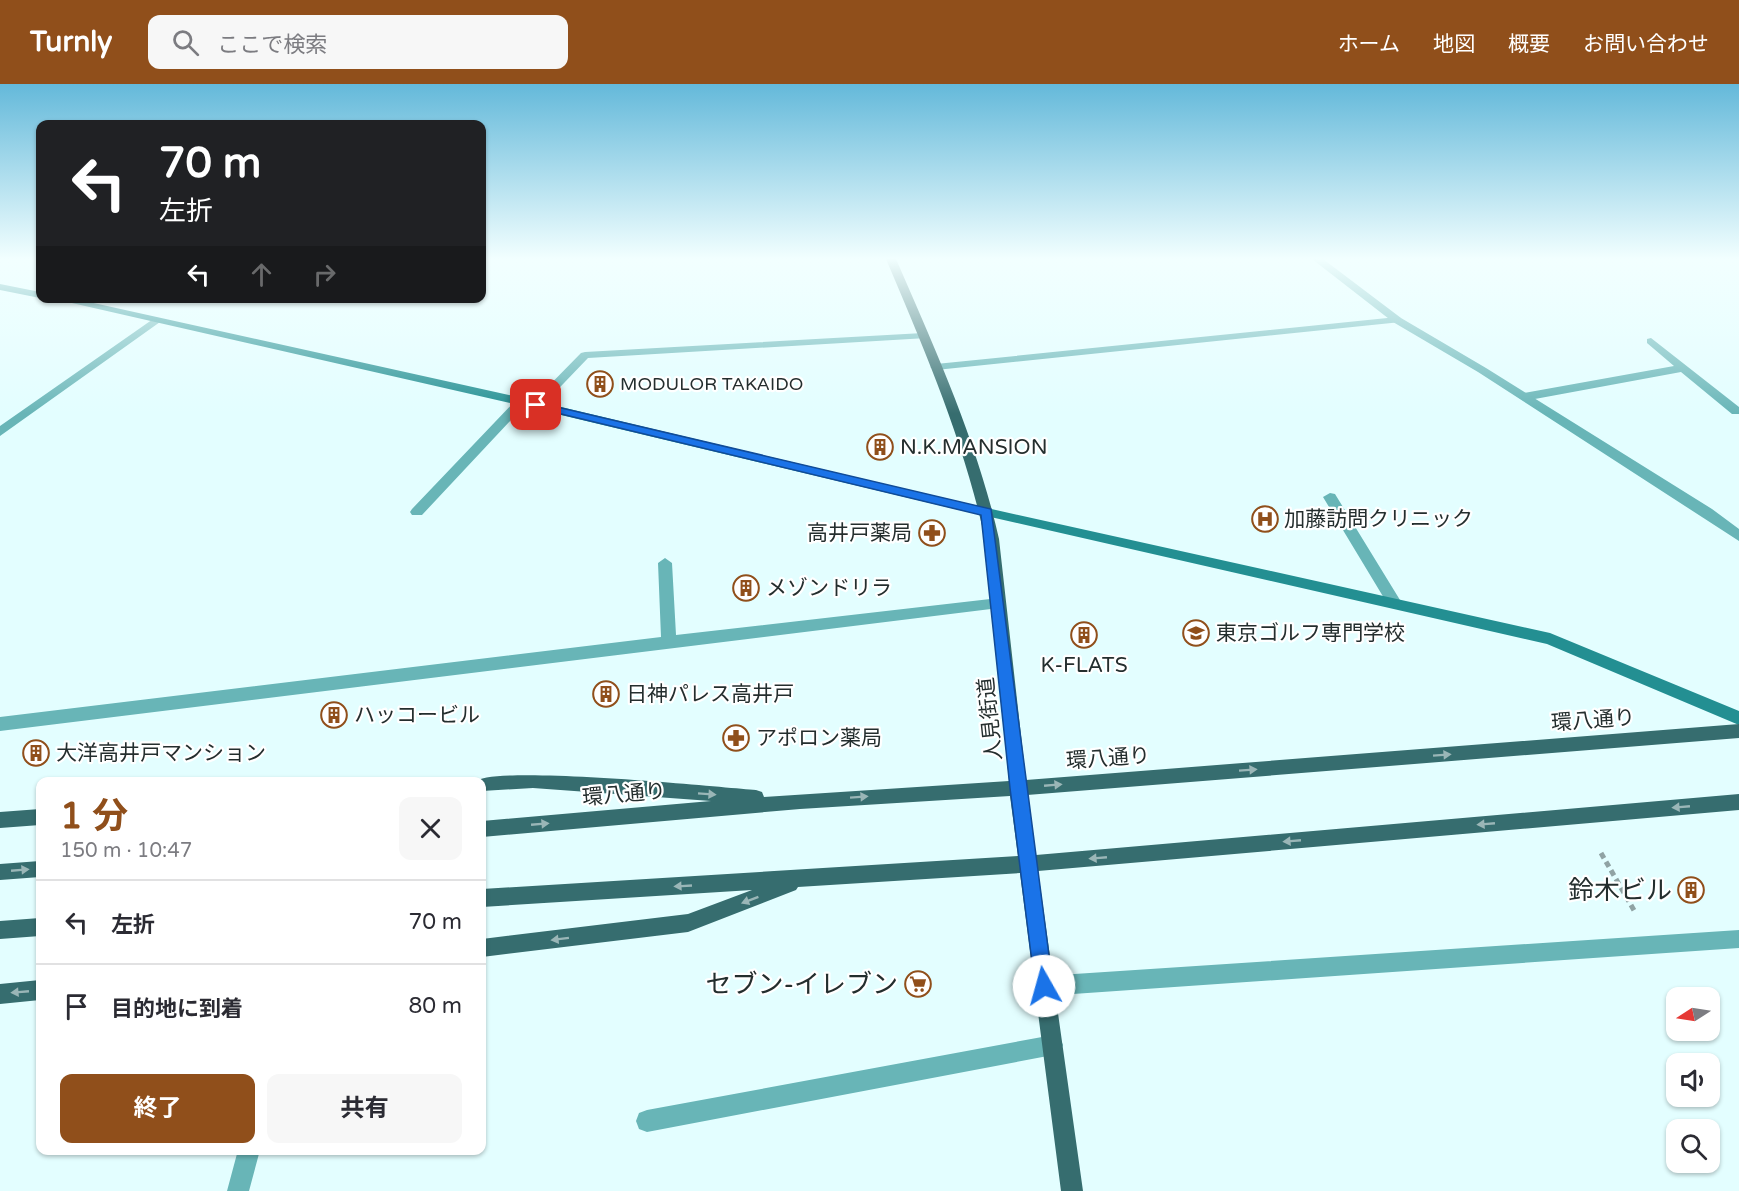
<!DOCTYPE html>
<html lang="ja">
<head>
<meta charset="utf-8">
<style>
  :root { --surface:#fff; --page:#f7f7f7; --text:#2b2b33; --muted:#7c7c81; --line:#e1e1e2; --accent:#904f1b }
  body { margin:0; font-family:"Varela Round","Noto Sans JP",sans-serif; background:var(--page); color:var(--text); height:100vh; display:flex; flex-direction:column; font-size:22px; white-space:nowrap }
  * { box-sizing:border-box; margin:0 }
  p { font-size:20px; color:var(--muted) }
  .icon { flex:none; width:33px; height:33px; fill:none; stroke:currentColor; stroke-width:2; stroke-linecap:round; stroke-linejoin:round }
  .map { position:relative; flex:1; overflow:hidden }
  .side { position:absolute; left:36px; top:693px; width:450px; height:378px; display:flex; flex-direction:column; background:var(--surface); border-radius:12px; box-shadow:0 2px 4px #0004 }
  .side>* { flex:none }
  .banner { position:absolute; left:36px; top:36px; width:450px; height:183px; border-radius:12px; box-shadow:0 2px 4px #0004; background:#202124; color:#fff; overflow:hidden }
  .needle { width:39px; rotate:258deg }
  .controls { position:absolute; left:1666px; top:903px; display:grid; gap:12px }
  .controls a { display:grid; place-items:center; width:54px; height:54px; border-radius:12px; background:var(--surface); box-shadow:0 2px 4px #0004; font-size:30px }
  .pin { position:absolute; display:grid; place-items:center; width:51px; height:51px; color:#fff; margin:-26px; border-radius:12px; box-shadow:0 3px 9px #0006 }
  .me { position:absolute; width:66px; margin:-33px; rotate:353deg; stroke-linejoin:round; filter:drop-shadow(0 0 4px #0008) }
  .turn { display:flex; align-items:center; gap:21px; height:126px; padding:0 24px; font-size:27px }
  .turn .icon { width:78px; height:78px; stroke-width:2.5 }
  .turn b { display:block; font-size:42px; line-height:51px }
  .lanes { display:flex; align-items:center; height:57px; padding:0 24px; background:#0003; justify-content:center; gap:30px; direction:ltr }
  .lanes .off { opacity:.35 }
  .round { display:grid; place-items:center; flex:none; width:63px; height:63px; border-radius:12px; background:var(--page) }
  .headline { display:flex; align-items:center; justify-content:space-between; height:102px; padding:0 24px }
  h1 { font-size:36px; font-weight:700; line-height:45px; color:var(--accent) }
  .action { display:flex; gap:12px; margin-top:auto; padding:12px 24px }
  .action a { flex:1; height:69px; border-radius:12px; background:var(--accent); color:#fff; font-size:24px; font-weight:700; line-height:69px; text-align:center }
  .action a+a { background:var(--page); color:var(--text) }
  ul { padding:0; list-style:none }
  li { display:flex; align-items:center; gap:18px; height:84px; padding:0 24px; border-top:2px solid var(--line) }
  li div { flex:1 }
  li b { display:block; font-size:22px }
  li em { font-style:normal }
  header { display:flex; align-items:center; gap:36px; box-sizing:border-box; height:84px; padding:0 30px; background:var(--accent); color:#fff }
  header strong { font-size:28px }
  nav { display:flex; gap:33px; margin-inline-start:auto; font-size:21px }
  .search { width:420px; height:54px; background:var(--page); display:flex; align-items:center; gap:15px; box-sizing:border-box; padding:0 21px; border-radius:12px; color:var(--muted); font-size:22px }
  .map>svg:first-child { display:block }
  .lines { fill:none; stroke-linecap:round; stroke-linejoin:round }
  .path { stroke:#90a3a4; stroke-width:5; stroke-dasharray:6 4; stroke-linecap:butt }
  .lane { fill:#68b5b7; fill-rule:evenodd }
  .street { fill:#68b5b7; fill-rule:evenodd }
  .secondary { fill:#238f92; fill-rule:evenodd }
  .primary { fill:#366d6f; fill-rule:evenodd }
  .oneway { fill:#9ab6b7 }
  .route { fill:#1a73e8; stroke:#114b97; stroke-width:1.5 }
  .labels { text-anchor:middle; stroke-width:4.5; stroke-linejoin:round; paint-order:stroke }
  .far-poi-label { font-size:18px; fill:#242e2e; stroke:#fff; text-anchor:start }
  .poi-label { font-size:21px; fill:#242e2e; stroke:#fff; text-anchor:start }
  .street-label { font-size:21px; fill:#242e2e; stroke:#fff }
  .near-poi-label { font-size:26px; fill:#242e2e; stroke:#fff; text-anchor:end }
</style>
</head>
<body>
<header>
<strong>Turnly</strong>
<div class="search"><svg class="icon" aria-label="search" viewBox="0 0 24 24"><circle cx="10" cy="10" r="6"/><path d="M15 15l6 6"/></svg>ここで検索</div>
<nav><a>ホーム</a><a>地図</a><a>概要</a><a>お問い合わせ</a></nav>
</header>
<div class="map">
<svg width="1739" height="1107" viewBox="0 0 1739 1107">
  <rect width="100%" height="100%" fill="#e3feff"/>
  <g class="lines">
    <path class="path" d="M1601,769L1635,828"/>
    <path class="lane" d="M1397,233L1401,234V238L936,286L930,283L936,280Z
      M923,249L927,250V254L588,274L540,324L536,325L530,321L581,269L585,268Z
      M1651,254L1739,323V330H1732L1681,288L1524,317L1518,313L1524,309L1674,282L1647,259V255Z
      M521,314L525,315V321L422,431H412L410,428L412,425L517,315Z
      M1330,409L1335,410L1400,516L1402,520L1400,524H1390L1323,413Z
      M665,474L672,479L676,551L999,514L1006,519L999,524L0,647V633L661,553L658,479Z
      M1739,846V864L1044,912L1037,909L1034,902L1037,895L1044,892Z
      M1053,951L1060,954L1063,961L1060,968L1053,971L647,1048L639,1045L636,1037L639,1029L647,1026Z
      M238,1066H260L249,1107H227Z"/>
    <path class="street" d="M1312,175H1323L1401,234L1486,284L1712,425L1739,445V457L1478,288L1393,238Z
      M156,233L161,236L160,238L0,352V342Z"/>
    <path class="secondary" d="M0,200L40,208V214L0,206Z
      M50,214H71L536,317L951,416L1550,549L1739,627V641L1547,560L951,424L536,325Z"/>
    <path class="primary" d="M886,175H896C936,267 977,357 999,455L1026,696L1739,640V654L1027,711L1036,771L1739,710V726L1038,787L1083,1107H1061L1020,789L798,803L796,806L688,848L482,873V855L688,830L752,806L482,823V805L1018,772L1010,712L800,725L482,753V737L711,717L533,704L482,707V698H475C490,680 719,703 756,706L762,708L764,713L1009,697L985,455C964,357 925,267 886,175Z
      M40,725V741L0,744V728Z
      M40,777V793L0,796V780Z
      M40,834V852L0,855V837Z
      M40,896V916L0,920V900Z"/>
  </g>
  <defs><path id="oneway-solid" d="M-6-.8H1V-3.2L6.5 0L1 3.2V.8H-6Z" transform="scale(1.5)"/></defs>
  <g class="oneway">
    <use href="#oneway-solid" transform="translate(1442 671) rotate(-4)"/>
    <use href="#oneway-solid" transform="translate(1248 686) rotate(-4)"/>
    <use href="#oneway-solid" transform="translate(1053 701) rotate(-5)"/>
    <use href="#oneway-solid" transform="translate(707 710) rotate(4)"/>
    <use href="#oneway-solid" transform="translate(859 713) rotate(-4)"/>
    <use href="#oneway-solid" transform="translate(1681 723) rotate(175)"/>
    <use href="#oneway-solid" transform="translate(540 740) rotate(-5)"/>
    <use href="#oneway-solid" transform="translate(1486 740) rotate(175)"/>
    <use href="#oneway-solid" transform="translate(1292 757) rotate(175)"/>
    <use href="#oneway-solid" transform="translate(1098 774) rotate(175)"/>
    <use href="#oneway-solid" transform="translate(20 786) rotate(-5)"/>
    <use href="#oneway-solid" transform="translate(683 802) rotate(177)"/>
    <use href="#oneway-solid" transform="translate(750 816) rotate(159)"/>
    <use href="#oneway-solid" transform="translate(560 855) rotate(173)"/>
    <use href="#oneway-solid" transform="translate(20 908) rotate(175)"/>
  </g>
  <linearGradient id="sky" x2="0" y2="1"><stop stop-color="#64b9da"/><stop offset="0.53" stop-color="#f2ffff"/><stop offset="1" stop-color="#f2ffff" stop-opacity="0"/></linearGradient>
  <rect width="1739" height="330" fill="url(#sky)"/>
  <path class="route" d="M536,318L991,425L1053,902L1050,908L1044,911L1038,908L1035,902L1010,704L981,431L532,323L530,321Z"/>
  <defs>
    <g id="building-ring" transform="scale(1.35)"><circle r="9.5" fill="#fff" stroke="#904f1b" stroke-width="1.5"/><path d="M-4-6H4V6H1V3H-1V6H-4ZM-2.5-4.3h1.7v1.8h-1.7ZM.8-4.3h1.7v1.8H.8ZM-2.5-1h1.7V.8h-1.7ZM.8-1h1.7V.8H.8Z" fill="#904f1b"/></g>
    <g id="hospital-ring" transform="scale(1.35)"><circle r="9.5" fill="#fff" stroke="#904f1b" stroke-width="1.5"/><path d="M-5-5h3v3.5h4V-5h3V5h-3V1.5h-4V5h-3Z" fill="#904f1b"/></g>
    <g id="pharmacy-ring" transform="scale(1.35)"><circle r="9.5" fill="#fff" stroke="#904f1b" stroke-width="1.5"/><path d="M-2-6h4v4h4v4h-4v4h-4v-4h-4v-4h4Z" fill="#904f1b"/></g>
    <g id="school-ring" transform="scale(1.35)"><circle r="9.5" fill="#fff" stroke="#904f1b" stroke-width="1.5"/><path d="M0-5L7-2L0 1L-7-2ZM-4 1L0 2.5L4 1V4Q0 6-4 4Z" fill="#904f1b"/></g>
    <g id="supermarket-ring" transform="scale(1.35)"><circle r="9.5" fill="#fff" stroke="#904f1b" stroke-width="1.5"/><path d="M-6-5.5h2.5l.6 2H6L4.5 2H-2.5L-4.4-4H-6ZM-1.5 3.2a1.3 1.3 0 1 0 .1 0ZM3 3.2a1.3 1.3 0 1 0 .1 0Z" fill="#904f1b"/></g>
  </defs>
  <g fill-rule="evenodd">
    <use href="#building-ring" x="600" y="300"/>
    <use href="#building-ring" x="880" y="363"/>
    <use href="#hospital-ring" x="1265" y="435"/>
    <use href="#pharmacy-ring" x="932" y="449"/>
    <use href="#building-ring" x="746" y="504"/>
    <use href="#school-ring" x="1196" y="549"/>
    <use href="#building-ring" x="1084" y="551"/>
    <use href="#building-ring" x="606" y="610"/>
    <use href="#building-ring" x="334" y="631"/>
    <use href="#pharmacy-ring" x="736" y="654"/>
    <use href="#building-ring" x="36" y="669"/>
    <use href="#building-ring" x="1691" y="806"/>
    <use href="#supermarket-ring" x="918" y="900"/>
  </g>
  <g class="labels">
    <g class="far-poi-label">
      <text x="620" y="306">MODULOR TAKAIDO</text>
    </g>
    <g class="poi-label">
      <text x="900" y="370">N.K.MANSION</text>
      <text x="1284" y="442">加藤訪問クリニック</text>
      <text x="912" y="456" text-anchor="end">高井戸薬局</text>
      <text x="766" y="511">メゾンドリラ</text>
      <text x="1216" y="556">東京ゴルフ専門学校</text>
      <text x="1084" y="588" text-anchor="middle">K-FLATS</text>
      <text x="626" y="617">日神パレス高井戸</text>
      <text x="354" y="638">ハッコービル</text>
      <text x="756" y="661">アポロン薬局</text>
      <text x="56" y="676">大洋高井戸マンション</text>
    </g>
    <g class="street-label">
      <text transform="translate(990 635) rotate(-96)" y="7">人見街道</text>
      <text transform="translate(1593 636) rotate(-4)" y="7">環八通り</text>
      <text transform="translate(1108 674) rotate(-4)" y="7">環八通り</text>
      <text transform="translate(624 710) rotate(-5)" y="7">環八通り</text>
    </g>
    <g class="near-poi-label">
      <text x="1672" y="815">鈴木ビル</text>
      <text x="898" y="909">セブン-イレブン</text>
    </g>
  </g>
</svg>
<div class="controls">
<a><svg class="needle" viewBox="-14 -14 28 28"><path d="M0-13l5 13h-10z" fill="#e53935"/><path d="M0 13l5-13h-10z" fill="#7c7c81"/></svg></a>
<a><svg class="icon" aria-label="sound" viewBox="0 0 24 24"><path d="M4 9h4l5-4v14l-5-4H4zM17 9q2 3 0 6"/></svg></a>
<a><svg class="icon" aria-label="search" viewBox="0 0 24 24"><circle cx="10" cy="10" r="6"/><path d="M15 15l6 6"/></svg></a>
</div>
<div class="pin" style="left:536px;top:321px;background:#d93025"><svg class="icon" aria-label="arrive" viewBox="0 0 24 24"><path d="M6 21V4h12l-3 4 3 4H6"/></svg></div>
<svg class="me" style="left:1044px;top:902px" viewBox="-20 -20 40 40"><circle r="19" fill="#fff"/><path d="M0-13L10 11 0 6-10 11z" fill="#1a73e8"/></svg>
<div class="banner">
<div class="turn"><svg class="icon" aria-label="left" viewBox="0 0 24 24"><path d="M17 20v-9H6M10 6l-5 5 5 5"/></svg><div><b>70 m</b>左折</div></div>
<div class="lanes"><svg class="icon" aria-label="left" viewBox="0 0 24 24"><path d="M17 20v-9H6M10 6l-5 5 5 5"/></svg><svg class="icon off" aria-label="ahead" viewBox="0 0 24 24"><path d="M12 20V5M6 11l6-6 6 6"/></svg><svg class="icon off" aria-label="right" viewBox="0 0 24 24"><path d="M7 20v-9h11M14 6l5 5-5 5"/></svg></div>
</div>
<section class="side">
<div class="headline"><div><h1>1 分</h1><p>150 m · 10:47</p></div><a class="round"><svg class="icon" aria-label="close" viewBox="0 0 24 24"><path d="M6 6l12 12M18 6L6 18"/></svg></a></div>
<ul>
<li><svg class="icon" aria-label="left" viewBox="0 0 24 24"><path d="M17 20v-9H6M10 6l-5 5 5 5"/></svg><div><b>左折</b></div><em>70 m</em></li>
<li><svg class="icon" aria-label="arrive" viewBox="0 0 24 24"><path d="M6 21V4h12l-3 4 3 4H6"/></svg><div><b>目的地に到着</b></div><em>80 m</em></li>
</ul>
<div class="action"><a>終了</a><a>共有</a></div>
</section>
</div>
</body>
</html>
